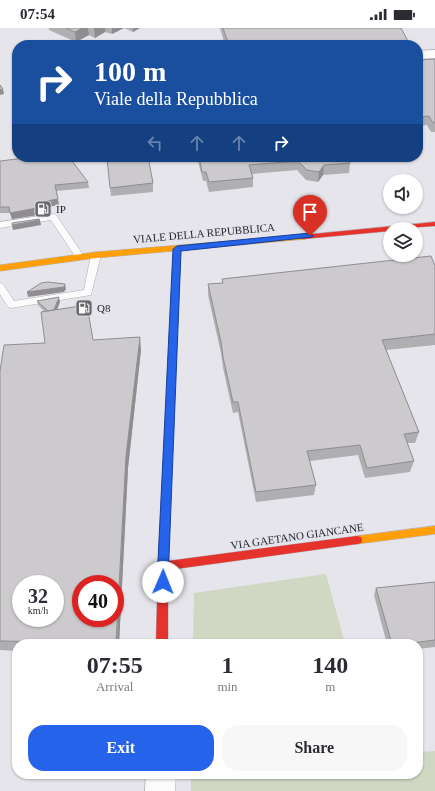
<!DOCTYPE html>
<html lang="en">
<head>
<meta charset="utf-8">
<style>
  :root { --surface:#fff; --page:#f7f7f7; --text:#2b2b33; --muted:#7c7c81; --accent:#2563eb }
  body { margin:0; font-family:"Times New Roman",serif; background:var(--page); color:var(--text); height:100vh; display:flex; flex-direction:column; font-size:15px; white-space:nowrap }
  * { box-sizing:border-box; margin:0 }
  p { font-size:13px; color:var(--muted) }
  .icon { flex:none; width:22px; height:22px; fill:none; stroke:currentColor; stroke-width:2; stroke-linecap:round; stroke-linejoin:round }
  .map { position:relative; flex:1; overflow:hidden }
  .sheet { position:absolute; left:12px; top:611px; width:411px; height:140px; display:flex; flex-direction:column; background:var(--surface); border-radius:16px; box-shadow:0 1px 3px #0004 }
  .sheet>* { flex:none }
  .hud { position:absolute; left:12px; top:12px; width:411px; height:122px; border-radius:16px; box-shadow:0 1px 3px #0004; background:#1a4fa0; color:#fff; overflow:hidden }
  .fabs { position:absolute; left:383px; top:146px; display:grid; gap:8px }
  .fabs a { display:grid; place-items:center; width:40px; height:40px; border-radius:50%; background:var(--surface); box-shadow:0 1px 3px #0004; font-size:20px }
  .speed { position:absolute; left:12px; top:547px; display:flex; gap:8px; font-size:20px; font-weight:700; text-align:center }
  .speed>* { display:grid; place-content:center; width:52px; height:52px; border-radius:50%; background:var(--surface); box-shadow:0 1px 3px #0004; line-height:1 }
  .speed small { font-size:10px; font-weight:400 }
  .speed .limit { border:6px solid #d22; background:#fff; color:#111 }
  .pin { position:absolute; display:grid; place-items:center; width:34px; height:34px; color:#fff; margin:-41px -17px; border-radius:50% 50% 50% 0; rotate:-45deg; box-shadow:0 0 4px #0007 }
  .pin .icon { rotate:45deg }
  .me { position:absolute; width:44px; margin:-22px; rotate:1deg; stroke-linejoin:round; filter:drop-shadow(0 0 3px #0008) }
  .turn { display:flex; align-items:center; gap:14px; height:84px; padding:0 16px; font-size:18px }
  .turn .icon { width:52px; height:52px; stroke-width:2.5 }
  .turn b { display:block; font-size:28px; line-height:34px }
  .lanes { display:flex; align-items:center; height:38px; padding:0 16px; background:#0003; justify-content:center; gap:20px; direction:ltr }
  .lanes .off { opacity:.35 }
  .eta { display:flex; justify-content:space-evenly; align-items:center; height:68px; text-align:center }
  .eta b { font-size:24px; font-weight:700; line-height:28px }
  .primary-button { display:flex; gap:8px; margin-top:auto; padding:8px 16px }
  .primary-button a { flex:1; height:46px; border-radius:16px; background:var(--accent); color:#fff; font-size:16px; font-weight:700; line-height:46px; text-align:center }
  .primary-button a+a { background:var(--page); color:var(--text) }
  .status { display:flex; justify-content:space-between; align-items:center; height:28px; padding:0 20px; background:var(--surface); direction:ltr }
  .status svg { height:11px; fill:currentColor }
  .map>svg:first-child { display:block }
  .green { fill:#d0d8c3 }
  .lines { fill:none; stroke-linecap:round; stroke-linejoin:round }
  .lane-casing { stroke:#b0b0b5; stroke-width:1 }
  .street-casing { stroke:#b0b0b5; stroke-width:1 }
  .fast-casing { stroke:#b0b0b5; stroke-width:1 }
  .slow-casing { stroke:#b0b0b5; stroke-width:1 }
  .jam-casing { stroke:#b0b0b5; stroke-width:1 }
  .lane { fill:#fbfbfc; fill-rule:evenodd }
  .street { fill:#fbfbfc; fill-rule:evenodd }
  .fast { fill:#30b455; fill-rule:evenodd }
  .slow { fill:#ff9f0a; fill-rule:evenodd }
  .jam { fill:#e5322d; fill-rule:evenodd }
  .wall { fill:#afaeb0 }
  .shaded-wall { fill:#8f8d90 }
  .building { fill:#cccacd; stroke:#8f8d90; fill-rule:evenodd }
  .route { fill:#2563eb; stroke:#184099 }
  .labels { text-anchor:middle; stroke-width:3; stroke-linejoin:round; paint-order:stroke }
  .poi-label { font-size:11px; fill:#27272a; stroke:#e3e3ed; text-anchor:start }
  .street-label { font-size:11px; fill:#27272a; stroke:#e3e3ed }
</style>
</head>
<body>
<div class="status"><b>07:54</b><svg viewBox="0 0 49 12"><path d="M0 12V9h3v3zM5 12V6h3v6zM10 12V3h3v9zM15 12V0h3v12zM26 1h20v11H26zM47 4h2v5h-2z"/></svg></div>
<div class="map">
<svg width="435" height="763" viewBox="0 0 435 763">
  <rect width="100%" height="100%" fill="#e5e5eb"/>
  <path class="green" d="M326,546L345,616H193L194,565Z
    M435,723V763H191V746H418V724Z"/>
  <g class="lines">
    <g class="lane-casing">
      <path id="lane" d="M53,186L56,187L83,227L85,229L83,231H77L51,192L0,200V194Z
        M96,224L101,227L91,267L11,280L8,279L0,266V255L3,256L14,273L84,262L91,227Z"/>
    </g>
    <g class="street-casing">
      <path id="street" d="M435,22V30L418,31V23Z
        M146,746H176L175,763H145Z"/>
    </g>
    <g class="fast-casing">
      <path id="fast" d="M174,219H180L181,221L174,377L173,379H167L166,377Z"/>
    </g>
    <g class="slow-casing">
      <path id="slow" d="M303,207H306V211L96,230L0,243V237L96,224Z
        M435,498V506L357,516L353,515L352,512L353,509L357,508Z"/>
    </g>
    <g class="jam-casing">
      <path id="jam" d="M435,194V198L390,201V203L303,211L299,209L303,207Z
        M170,374L173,375L174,377L168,533L357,508L361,509L362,512L361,515L357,516L168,542V616H156L158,538L166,377L167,375Z"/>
    </g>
    <use href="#lane" class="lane"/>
    <use href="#street" class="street"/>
    <use href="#fast" class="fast"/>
    <use href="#slow" class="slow"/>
    <use href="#jam" class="jam"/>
  </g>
  <path class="wall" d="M49,0H124L112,6L105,4L95,10L89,7L76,14L49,2Z
    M124,0H140L133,4Z
    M220,0H401L410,17H225Z
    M435,31V104H431L427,97L418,98V32Z
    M173,129H348L350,135L349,145L323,147L318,154L306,152L297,142L252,146L253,150V159L209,164L206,153H203L197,129L174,132Z
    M107,130L153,155V164L111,168Z
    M0,133L88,154L89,160L56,163L59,177L41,180L42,183L38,184V187L12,191L10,185H0Z
    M435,238V317L386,322L419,404L415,415H407L414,433L410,444L365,450L358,427L310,433L316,457L314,467L256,474L238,384L233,385L223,340L221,325L208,267V256L222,255V251Z
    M37,273L60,274L57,282L93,312L141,322L128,440L119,616H17V623L0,622V343L45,315V284L38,277Z
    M435,554V619L418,621V616H387L374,567L376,560Z"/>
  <path class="shaded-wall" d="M82,0H88L89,7L76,14L75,4Z
    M94,0H105V4L95,10Z
    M112,0H124L112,6Z
    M133,0H140L133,4Z
    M3,61L4,66L0,67V62Z
    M324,137L323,147L318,154L319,144Z
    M58,171L59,177L41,180L42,183L38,184V187L12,191L10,185L37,178L40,174Z
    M40,192L41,197L13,202L12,197Z
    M65,256L66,261L64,264L28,269L27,264Z
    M59,269L60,274L53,291L52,287Z
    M140,309L141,322L128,440L119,616H117L126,428Z"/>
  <path class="building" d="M66,0H82L75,4Z
    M223,0H401L410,17H229Z
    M435,31V94L433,95L429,88L418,89V32Z
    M0,57L3,61L0,62Z
    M34,129H69L88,154L55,157L58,171L40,174L41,177L37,178V180L10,185L9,179H0V133Z
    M116,129H148L153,155L110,160L107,130Z
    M199,129H348L350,135L324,137L319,144L307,142L298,133L249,137L253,150L209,154L206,144H202Z
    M39,191L40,192L12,197V195Z
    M431,228L435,238V306L382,312L419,404L404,406L414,433L367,440L360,417L307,423L316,457L256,464L238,374H233L223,329L221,314L208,256L223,255L222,251Z
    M48,254L65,256L64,259L27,264L41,255Z
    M59,269L54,282L48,283L37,273Z
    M87,277L93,312L140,309L126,428L116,615L0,613V343L4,317L45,315L41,284ZM21,556H55V590H21ZM81,556H115V590H81Z
    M435,554V612L404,616H392L376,560Z"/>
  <path class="route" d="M310,205L313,208L312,209L181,223L168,554L166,557L163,558L159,557L157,554L173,221L177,218Z"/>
  <defs>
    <g id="fuel-square" transform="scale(0.9)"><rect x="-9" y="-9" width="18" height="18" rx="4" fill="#6a6a6e" stroke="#e3e3ed"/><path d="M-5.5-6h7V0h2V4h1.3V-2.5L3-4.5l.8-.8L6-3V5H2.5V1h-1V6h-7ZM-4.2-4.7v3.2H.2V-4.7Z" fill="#fff"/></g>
  </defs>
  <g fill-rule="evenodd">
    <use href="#fuel-square" x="43" y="181"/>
    <use href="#fuel-square" x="84" y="280"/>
  </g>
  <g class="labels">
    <g class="poi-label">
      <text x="56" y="185">IP</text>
      <text x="97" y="284">Q8</text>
    </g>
    <g class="street-label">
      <text transform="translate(204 205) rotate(-5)" y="4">VIALE DELLA REPUBBLICA</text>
      <text transform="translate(297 508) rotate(-8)" y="4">VIA GAETANO GIANCANE</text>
    </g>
  </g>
</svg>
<div class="fabs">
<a><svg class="icon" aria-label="sound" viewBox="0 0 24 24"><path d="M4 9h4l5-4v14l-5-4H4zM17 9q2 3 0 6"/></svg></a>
<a><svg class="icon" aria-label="layers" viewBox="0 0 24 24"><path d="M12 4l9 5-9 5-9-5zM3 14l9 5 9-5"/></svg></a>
</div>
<div class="speed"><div>32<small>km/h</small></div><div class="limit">40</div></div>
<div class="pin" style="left:310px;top:208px;background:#d93025"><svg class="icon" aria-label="arrive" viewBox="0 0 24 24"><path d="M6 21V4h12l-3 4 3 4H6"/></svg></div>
<svg class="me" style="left:163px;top:554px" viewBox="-20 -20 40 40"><circle r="19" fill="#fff"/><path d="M0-13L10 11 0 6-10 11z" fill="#2563eb"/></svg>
<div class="hud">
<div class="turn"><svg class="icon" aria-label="right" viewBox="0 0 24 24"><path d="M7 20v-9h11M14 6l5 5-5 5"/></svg><div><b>100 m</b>Viale della Repubblica</div></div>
<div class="lanes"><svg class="icon off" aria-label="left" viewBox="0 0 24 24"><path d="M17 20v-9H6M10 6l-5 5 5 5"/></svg><svg class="icon off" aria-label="ahead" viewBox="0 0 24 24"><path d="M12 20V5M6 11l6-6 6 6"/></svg><svg class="icon off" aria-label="ahead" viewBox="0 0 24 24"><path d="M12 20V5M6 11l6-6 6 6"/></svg><svg class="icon" aria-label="right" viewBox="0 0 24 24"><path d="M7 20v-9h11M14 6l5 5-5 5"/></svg></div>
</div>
<section class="sheet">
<div class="eta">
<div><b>07:55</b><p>Arrival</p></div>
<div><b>1</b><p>min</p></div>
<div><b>140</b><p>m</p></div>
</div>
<div class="primary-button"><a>Exit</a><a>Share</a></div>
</section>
</div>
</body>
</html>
